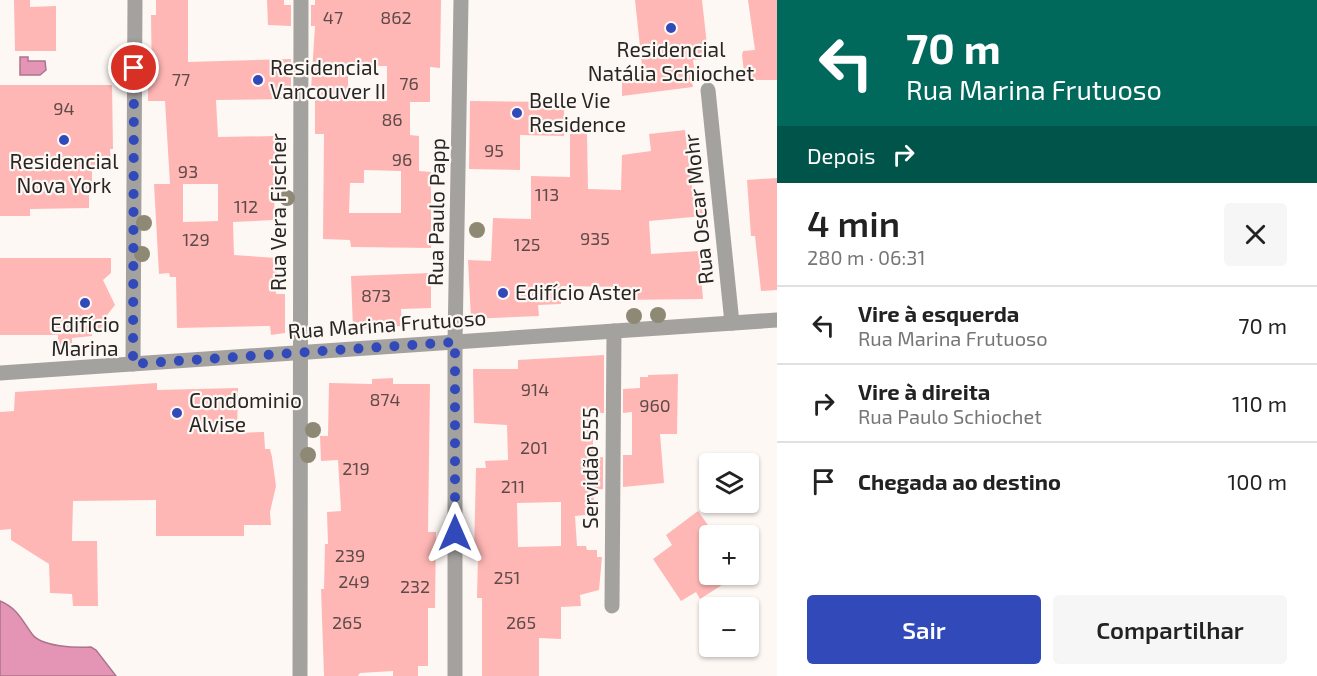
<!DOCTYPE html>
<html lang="pt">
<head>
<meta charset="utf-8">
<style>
  :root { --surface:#fff; --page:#f6f6f6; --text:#222; --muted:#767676; --line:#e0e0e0; --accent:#3249ba }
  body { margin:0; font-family:"Exo 2",sans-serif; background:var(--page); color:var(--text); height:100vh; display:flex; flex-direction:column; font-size:22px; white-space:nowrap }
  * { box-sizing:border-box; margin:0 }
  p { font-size:20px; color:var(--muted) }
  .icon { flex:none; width:33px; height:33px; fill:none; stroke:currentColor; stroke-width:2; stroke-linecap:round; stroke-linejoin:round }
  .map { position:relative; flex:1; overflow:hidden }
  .panel { display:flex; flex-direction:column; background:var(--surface); width:540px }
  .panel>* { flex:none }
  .guide { background:#00695c; color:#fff; overflow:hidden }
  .tools { position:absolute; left:699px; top:453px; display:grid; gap:12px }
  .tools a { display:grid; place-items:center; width:60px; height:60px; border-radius:6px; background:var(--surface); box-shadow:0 2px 4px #0004; font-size:30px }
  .pin { position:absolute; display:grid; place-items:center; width:51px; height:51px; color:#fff; margin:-26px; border:3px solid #fff; border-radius:50%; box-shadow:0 2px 6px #0007 }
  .me { position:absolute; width:66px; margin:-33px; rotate:0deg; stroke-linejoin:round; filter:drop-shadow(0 0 4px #0008) }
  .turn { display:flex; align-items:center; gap:21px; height:126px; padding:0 30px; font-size:27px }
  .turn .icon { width:78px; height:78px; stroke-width:2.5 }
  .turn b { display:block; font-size:42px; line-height:51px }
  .then { display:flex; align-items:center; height:57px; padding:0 30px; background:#0003; gap:12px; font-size:22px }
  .round { display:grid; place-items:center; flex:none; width:63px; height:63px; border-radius:6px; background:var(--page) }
  .headline { display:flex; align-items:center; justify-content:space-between; height:102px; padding:0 30px }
  h1 { font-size:36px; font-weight:600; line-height:45px }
  .cta { display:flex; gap:12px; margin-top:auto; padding:12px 30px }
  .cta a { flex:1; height:69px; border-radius:6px; background:var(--accent); color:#fff; font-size:24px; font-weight:600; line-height:69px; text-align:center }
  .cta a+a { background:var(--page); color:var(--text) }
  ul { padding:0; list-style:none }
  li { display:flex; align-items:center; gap:18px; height:78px; padding:0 30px; border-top:2px solid var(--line) }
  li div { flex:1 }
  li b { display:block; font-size:22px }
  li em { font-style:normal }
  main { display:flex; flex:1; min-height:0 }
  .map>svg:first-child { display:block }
  .water { fill:#e495b6; stroke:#ac748a; stroke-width:1.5 }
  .building { fill:#feb7b5; fill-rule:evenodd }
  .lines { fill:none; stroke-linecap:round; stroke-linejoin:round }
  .minor { stroke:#a4a29f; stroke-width:15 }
  .tertiary { stroke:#a4a29f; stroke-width:15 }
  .tree { fill:#8d8974 }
  .route { stroke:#3249ba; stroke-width:10; stroke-dasharray:0 18 }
  .poi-dot { fill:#3249ba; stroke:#fef8f5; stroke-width:2 }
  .labels { text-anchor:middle; stroke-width:4.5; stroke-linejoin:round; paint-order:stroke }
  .number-label { font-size:18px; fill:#5e4b49 }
  .poi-label { font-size:21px; fill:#292725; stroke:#fef8f5; text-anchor:start }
  .street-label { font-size:21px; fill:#292725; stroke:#fef8f5 }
</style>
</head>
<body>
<main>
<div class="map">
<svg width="777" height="676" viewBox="0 0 777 676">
  <rect width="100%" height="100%" fill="#fef8f5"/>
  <path class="water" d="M20,57H28V61H45L46,70L40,75H20Z
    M0,601C17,608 22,620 32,634C41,647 77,648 91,647L96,650L116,676H0Z"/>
  <path class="building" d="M14,0H30V7L56,6V51H15Z
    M156,0H188V62L291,59V89H286V99L216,100L218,137L276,136L274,220L233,222L234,255L277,258L276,294H285V333L271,335L270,326L177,328L176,277H170L169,273L159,274L154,184H183V222L218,221V184H170L165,101H148V88L152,84L151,15H156Z
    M267,0H284V5H291V26L268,25Z
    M315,0H441L440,68L430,67V102H410V135L419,136V171L431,172V248L351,247L350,240L323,239L324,134H315V89H311L315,26H311V5H315ZM348,66H387V101H348ZM364,170L401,171V213H349L350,183H364Z
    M635,0H702L708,54L702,55V59L693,60L696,81L692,82L693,87L622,96V77L643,75Z
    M748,0H777V80H745L742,55L743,51L755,50Z
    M0,85H112L113,149H110L111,162L105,163L106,170H92V182L89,183V208L30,209V216H0Z
    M470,101L564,102V136L520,135V170L469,169Z
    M685,130L691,182L696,202L702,201L703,216L649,221L651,254L699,251L703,299L619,300L620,287L561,286V304L538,305L539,316L471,319L468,260L491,261L493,218L531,219V176L570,177V134L587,133L588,189L621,190L622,155L651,151L649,134Z
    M777,178V290L761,291L755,236H751L747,180Z
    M0,258H111V273L103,280L115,305L107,315L101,328L92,332V336L72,338V348L58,349V335H0Z
    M431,273V308L401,309L402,326L353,329L351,276Z
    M604,355V413H591L594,458L603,457V489L593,490L595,514L575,516L577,546H586L587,550H597V557H602L599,590L580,595L581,606L561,607V639L539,638V676H482V598H477L478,555H474L476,468H486L485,461L508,460L507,425L474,423L473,369H518V360ZM561,502V546L518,547L517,503Z
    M678,374L677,434H660L664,483L623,487V455H632V412L623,413V389L640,388V377H648V375Z
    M393,378V384H430L428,532H436L435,608H428V666H418V676H393V671L360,673L358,676H324L321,589H324L325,544H328L327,512L341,511L338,460L321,461L320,436H328L329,383L372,384V379Z
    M157,383V390L238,388L237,433L264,432L265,449H270L272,457L276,486L270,512L271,525H244V536H156V500L73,501L72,541H97L98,606H73L72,594L50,593L49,564L11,540V529L0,530V412L14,411L15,392Z
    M698,511L710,528V574H715L722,585L700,599L696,592L681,601L653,559L672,545L666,535Z"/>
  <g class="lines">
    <path class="minor" d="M708,90L732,323
      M133,364L135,0
      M612,606L614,331
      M300,676L301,0
      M455,676V342L461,0"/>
    <path class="tertiary" d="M0,373L777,320"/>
  </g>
  <g class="tree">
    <circle cx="287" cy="198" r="8"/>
    <circle cx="144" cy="223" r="8"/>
    <circle cx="477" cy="230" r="8"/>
    <circle cx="142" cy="254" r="8"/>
    <circle cx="658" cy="315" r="8"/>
    <circle cx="634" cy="316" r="8"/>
    <circle cx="313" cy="430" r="8"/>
    <circle cx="308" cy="455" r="8"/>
  </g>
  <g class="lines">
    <path class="route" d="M134,68L133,364L455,342V533"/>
  </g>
  <g class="poi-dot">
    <circle cx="671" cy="28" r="6"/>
    <circle cx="258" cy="80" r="6"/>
    <circle cx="517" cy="113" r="6"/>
    <circle cx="64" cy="140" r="6"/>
    <circle cx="503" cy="293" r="6"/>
    <circle cx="85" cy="303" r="6"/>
    <circle cx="177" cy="413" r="6"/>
  </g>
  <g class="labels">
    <g class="number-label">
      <text x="333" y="24">47</text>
      <text x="396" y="24">862</text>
      <text x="181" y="86">77</text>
      <text x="409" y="90">76</text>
      <text x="64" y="115">94</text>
      <text x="392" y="126">86</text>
      <text x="494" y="157">95</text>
      <text x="402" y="166">96</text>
      <text x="188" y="178">93</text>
      <text x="547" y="201">113</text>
      <text x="246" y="213">112</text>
      <text x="595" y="245">935</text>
      <text x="196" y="246">129</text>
      <text x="527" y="251">125</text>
      <text x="376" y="302">873</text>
      <text x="535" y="396">914</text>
      <text x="385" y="406">874</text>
      <text x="655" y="412">960</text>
      <text x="534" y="454">201</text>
      <text x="356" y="475">219</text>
      <text x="513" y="493">211</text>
      <text x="350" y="562">239</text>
      <text x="507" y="584">251</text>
      <text x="354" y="588">249</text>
      <text x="415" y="593">232</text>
      <text x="347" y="629">265</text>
      <text x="521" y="629">265</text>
    </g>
    <g class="poi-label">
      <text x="671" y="57" text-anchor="middle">Residencial<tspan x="671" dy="24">Natália Schiochet</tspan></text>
      <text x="270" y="75">Residencial<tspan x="270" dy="24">Vancouver II</tspan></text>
      <text x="529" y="108">Belle Vie<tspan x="529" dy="24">Residence</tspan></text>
      <text x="64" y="169" text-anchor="middle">Residencial<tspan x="64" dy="24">Nova York</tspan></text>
      <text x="515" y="300">Edifício Aster</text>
      <text x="85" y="332" text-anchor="middle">Edifício<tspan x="85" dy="24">Marina</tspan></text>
      <text x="189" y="408">Condominio<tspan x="189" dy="24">Alvise</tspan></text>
    </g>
    <g class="street-label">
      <text transform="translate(699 209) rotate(-96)" y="7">Rua Oscar Mohr</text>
      <text transform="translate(279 212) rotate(-90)" y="7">Rua Vera Fischer</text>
      <text transform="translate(437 212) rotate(-89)" y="7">Rua Paulo Papp</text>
      <text transform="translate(387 325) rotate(-4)" y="7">Rua Marina Frutuoso</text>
      <text transform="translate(591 468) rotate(-90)" y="7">Servidão 555</text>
    </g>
  </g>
</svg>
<div class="tools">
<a><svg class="icon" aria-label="layers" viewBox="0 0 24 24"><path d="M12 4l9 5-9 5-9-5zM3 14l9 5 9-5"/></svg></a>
<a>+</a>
<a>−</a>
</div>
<div class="pin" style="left:134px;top:68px;background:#d93025"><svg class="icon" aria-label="arrive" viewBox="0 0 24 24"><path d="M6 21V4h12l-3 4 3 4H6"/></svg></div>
<svg class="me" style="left:455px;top:533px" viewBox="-20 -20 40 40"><path d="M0-17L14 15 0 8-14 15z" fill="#3249ba" stroke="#fff" stroke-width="4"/></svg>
</div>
<section class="panel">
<div class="guide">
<div class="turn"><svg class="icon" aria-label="left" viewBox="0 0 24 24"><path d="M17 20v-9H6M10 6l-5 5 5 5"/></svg><div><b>70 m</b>Rua Marina Frutuoso</div></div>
<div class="then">Depois<svg class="icon" aria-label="right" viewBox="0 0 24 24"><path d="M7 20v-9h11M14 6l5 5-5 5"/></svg></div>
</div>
<div class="headline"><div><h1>4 min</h1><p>280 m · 06:31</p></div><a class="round"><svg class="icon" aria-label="close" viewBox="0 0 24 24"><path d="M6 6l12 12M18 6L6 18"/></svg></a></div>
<ul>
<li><svg class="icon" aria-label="left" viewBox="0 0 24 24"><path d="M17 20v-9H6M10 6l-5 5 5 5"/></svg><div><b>Vire à esquerda</b><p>Rua Marina Frutuoso</p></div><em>70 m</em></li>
<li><svg class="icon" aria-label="right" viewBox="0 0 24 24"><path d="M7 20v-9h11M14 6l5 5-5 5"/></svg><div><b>Vire à direita</b><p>Rua Paulo Schiochet</p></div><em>110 m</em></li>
<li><svg class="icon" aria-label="arrive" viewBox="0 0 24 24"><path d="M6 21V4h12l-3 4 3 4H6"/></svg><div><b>Chegada ao destino</b></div><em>100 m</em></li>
</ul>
<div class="cta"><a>Sair</a><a>Compartilhar</a></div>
</section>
</main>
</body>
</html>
